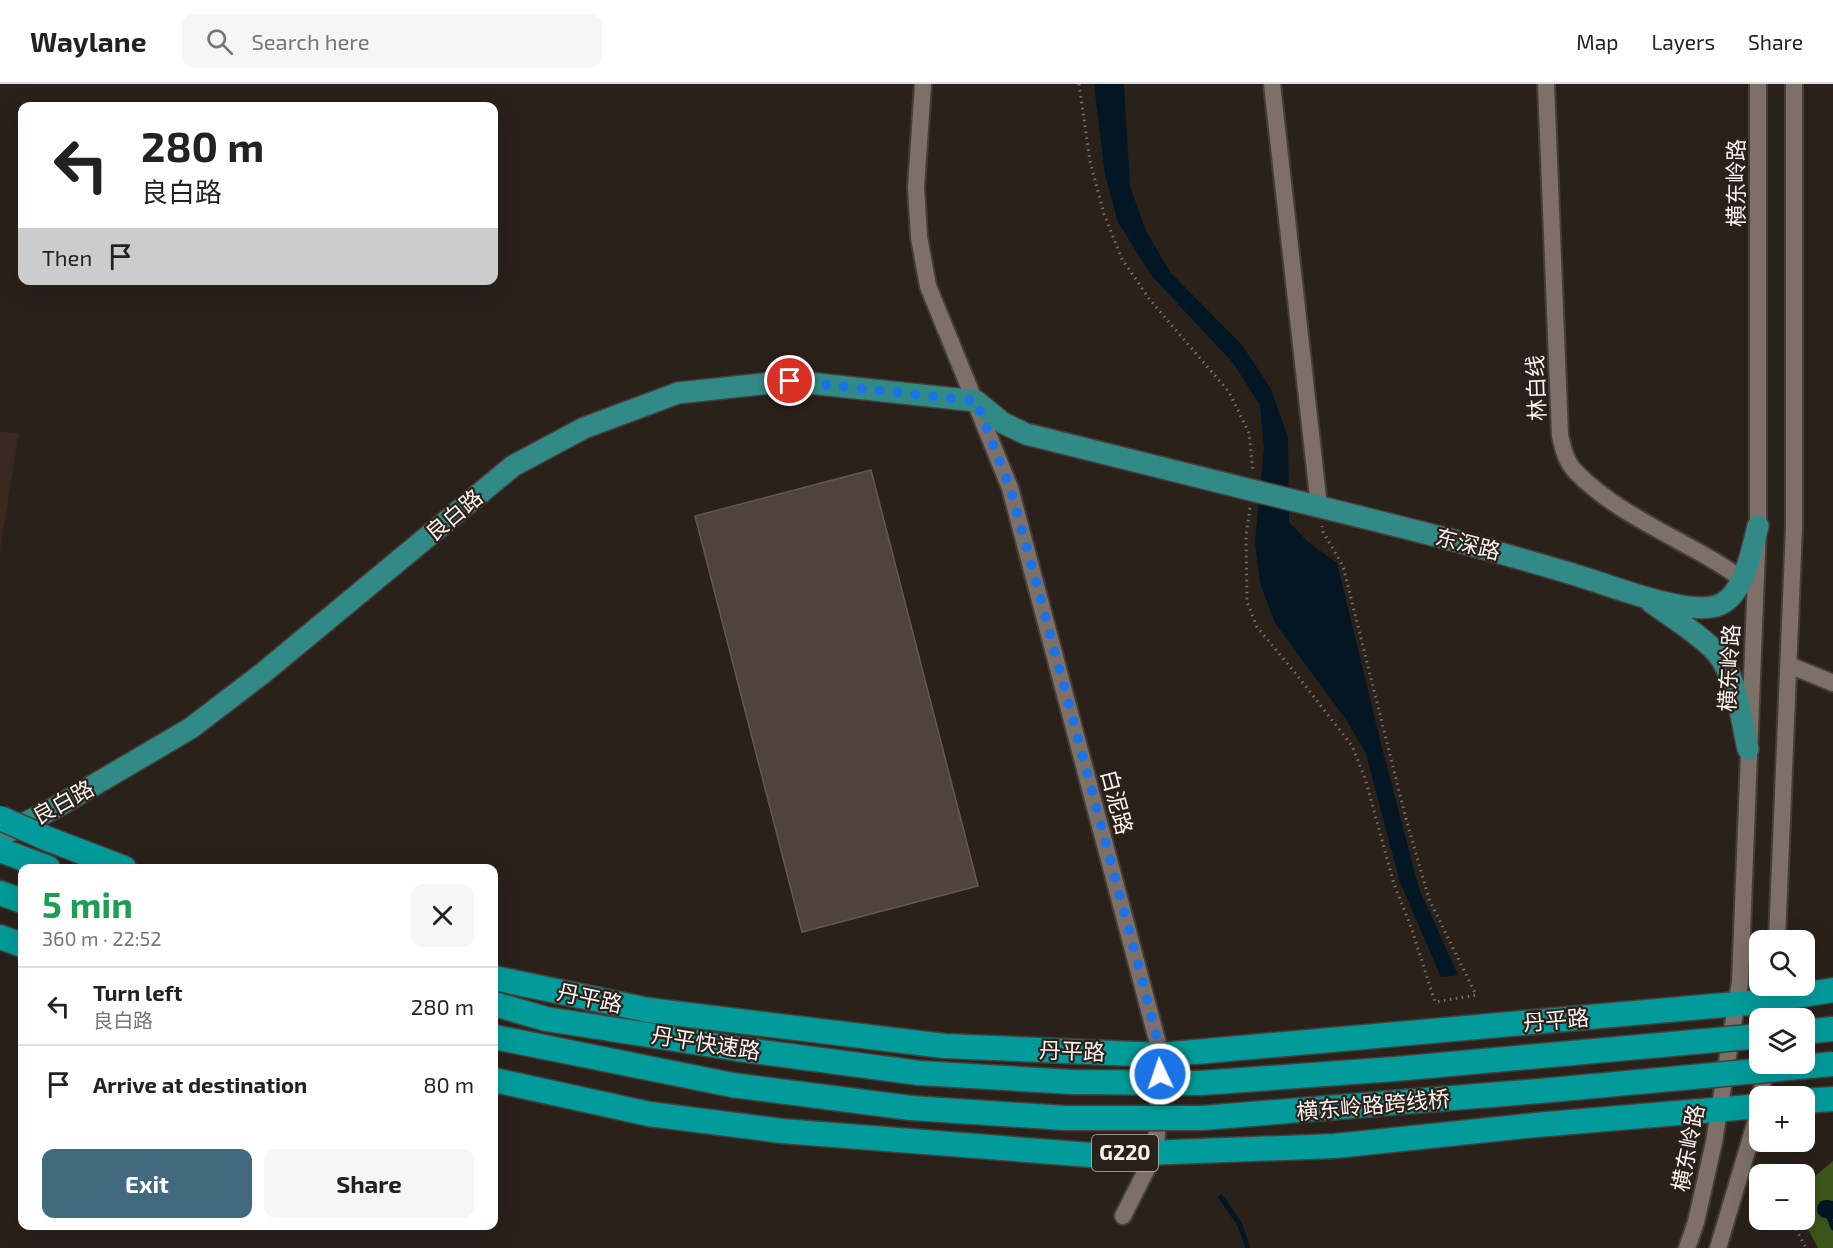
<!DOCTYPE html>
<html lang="en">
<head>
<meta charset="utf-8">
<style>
  :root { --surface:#fff; --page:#f6f6f6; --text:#222; --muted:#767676; --line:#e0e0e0; --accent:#426a7f }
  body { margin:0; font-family:"Exo 2","Noto Sans SC",sans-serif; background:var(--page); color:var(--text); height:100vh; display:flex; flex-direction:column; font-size:22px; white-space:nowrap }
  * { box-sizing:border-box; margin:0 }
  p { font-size:20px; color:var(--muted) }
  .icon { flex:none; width:33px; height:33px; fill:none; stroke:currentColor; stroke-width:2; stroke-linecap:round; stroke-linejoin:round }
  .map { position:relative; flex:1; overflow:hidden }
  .side { position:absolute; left:18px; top:780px; width:480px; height:366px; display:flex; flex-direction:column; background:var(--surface); border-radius:12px; box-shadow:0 6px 24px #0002 }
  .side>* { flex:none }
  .hud { position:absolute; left:18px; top:18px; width:480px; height:183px; border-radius:12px; box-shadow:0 6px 24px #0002; background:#fff; color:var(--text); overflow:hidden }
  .controls { position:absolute; left:1749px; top:846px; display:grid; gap:12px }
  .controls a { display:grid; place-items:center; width:66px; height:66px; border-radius:12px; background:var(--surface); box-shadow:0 6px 24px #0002; font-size:30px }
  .pin { position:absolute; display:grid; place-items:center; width:51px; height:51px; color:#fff; margin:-26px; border:3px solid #fff; border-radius:50%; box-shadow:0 2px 6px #0007 }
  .me { position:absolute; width:66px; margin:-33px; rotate:357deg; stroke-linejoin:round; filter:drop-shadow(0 0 4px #0008) }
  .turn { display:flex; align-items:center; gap:21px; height:126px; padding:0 24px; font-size:27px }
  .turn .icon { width:78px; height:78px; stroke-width:2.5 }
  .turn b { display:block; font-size:42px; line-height:51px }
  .then { display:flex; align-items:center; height:57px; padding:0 24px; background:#0003; gap:12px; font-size:22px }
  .round { display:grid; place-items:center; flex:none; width:63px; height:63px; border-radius:12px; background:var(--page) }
  .head { display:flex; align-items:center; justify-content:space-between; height:102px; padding:0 24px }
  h1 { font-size:36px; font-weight:700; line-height:45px; color:#1e9e55 }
  .action { display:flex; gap:12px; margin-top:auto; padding:12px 24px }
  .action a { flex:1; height:69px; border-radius:12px; background:var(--accent); color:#fff; font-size:24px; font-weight:700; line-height:69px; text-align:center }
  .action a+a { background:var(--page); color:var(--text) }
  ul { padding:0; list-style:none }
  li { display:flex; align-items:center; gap:18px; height:78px; padding:0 24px; border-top:2px solid var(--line) }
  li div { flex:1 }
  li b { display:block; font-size:22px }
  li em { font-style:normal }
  header { display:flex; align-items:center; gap:36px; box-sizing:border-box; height:84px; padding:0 30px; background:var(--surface); border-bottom:2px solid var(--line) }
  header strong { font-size:28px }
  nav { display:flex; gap:33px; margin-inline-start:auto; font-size:21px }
  .search { width:420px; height:54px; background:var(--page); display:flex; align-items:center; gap:15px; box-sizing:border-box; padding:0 21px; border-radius:12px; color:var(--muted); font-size:22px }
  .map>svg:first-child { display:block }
  .built { fill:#392920 }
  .green { fill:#3c561a }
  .water { fill:#021624 }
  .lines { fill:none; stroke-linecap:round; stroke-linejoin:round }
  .stream { stroke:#021624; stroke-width:5 }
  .canal { stroke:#021624; stroke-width:18 }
  .building { fill:#4e433d; stroke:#645852; stroke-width:1.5 }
  .minor-casing { stroke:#463e39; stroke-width:20 }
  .major-casing { stroke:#463e39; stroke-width:24 }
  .highway-casing { stroke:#463e39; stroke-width:27 }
  .path { stroke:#79706b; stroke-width:3; stroke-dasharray:1.5 4.5; stroke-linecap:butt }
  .minor { stroke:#7c7069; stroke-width:16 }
  .major { stroke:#328a86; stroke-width:21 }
  .highway { stroke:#009b9a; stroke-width:24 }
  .highway-bridge-casing { stroke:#463e39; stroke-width:27; stroke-linecap:butt }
  .highway-bridge { stroke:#009b9a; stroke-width:24 }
  .route { stroke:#1a73e8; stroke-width:10; stroke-dasharray:0 18 }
  .labels { text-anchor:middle; stroke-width:4.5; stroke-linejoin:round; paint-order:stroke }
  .shield { fill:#2b211b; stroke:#bdb4af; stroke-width:1.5 }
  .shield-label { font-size:21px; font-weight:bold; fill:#fbf3ef }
  .street-label { font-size:22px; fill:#fbf3ef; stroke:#2b211b }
</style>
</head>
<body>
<header>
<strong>Waylane</strong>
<div class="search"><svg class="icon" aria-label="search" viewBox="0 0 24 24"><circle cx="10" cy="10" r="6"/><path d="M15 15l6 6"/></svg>Search here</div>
<nav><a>Map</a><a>Layers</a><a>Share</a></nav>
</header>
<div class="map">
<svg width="1833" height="1164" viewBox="0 0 1833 1164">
  <rect width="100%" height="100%" fill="#2b211b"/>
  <path class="built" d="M0,348L19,349L0,466Z"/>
  <path class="green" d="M1833,1077V1164H1818L1803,1136H1804L1805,1124L1814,1093Z"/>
  <path class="water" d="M1094,0H1124L1130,102L1146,147L1170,188L1242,261L1271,305L1288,354L1289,438L1308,458L1337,479L1380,656L1419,805L1458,891L1441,893L1400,798L1366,670L1347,637L1275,539L1260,499L1255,458L1264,364L1260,321L1233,279L1151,191L1118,138L1105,91Z"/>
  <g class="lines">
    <path class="stream" d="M1221,1113L1240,1141L1248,1164
      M1826,1125L1833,1144"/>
    <path class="canal" d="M1826,1125L1833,1126"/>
  </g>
  <path class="building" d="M871,386L978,802L802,848L695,432Z"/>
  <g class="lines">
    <g class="minor-casing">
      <path id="minor" d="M923,0L916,103L919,153L928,202L1010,404L1161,971L1156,1067L1123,1132
        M1272,0L1319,422
        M1546,0L1560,351C1563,365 1566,378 1576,388C1625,438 1696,459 1750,501
        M1789,581L1833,599
        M1777,856L1794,443V0
        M1770,934L1775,902
        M1761,1012L1765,980
        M1687,1164L1696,1138L1714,1058L1740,898L1758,442V0
        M1718,1164L1760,1023"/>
    </g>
    <g class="major-casing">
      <path id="major" d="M1651,518C1670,532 1693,546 1710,562C1737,586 1740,631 1748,665
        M0,752L60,721L191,644L263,589L513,382L584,344L678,309L790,297L976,317L1003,339L1026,350C1101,369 1176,388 1251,406C1361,433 1471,459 1579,492C1612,502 1689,533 1719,521C1744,511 1752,466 1758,442"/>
    </g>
    <g class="highway-casing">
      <path id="highway" d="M48,755L124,784
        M0,766L48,784
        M0,809L22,817
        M0,853L22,861
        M494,894L648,926L944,962L1161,971L1759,918L1833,906
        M494,920L546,935L738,965L919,989
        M1804,948L1833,945
        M494,953L732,1001L911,1024
        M494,996L649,1030L782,1047L1091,1071L1335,1062L1536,1041L1760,1022
        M1804,1017L1833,1015"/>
    </g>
    <path class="path" d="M1079,0L1090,77L1104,130L1122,175L1150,216L1229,308L1249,349L1253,387
      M1250,424L1246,452L1247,518L1257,543L1297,591L1352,662L1365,694L1394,800L1411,843L1435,918L1476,911L1429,815L1406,735L1343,482L1323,448L1322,442
      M1796,1145L1806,1164"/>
    <use href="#minor" class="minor"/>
    <use href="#major" class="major"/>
    <use href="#highway" class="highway"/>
    <g class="highway-bridge-casing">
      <path id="highway-bridge" d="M0,734L48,755
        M919,989L1072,998L1201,999L1395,985L1760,952
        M911,1024L1066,1034H1202L1540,1007L1833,980"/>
    </g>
    <use href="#highway-bridge" class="highway-bridge"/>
  </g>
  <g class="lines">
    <path class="route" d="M790,297L976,317L1010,404L1037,501L1143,899L1161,971L1160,990"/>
  </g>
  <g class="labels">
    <rect class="shield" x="1092" y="1051" width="66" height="36" rx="4.5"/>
    <g class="shield-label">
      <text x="1125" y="1076">G220</text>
    </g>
    <g class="street-label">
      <text transform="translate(1736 99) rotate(-90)" y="8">横东岭路</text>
      <text transform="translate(1536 304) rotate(-92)" y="8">林白线</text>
      <text transform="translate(454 431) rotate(-40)" y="8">良白路</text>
      <text transform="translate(1468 460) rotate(14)" y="8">东深路</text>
      <text transform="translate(1729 584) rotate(-87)" y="8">横东岭路</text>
      <text transform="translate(63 718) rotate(-29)" y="8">良白路</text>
      <text transform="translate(1117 718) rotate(75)" y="8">白泥路</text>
      <text transform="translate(590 914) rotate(12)" y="8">丹平路</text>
      <text transform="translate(1556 936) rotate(-5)" y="8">丹平路</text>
      <text transform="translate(706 959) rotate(9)" y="8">丹平快速路</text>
      <text transform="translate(1072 967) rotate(2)" y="8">丹平路</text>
      <text transform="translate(1373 1021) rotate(-5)" y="8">横东岭路跨线桥</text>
      <text transform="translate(1688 1064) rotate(-79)" y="8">横东岭路</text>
    </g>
  </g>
</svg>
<div class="controls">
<a><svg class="icon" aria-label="search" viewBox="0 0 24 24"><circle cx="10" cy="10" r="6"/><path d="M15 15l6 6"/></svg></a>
<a><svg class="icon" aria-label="layers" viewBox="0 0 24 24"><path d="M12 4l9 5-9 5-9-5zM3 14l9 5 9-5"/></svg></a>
<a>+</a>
<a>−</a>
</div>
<div class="pin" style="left:790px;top:297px;background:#d93025"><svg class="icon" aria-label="arrive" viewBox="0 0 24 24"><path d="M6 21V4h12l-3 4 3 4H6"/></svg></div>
<svg class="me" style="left:1160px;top:990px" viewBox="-20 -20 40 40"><circle r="17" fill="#1a73e8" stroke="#fff" stroke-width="3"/><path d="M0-11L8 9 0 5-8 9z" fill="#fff"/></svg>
<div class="hud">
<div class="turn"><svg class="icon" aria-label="left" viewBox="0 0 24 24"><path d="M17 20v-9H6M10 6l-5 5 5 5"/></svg><div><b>280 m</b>良白路</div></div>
<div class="then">Then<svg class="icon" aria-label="arrive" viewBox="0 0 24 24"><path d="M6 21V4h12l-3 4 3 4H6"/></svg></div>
</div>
<section class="side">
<div class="head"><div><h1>5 min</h1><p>360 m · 22:52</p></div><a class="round"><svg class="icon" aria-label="close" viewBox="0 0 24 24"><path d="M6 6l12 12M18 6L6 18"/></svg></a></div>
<ul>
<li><svg class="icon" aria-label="left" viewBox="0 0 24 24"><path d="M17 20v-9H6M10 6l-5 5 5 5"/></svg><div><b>Turn left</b><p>良白路</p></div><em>280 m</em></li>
<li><svg class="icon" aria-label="arrive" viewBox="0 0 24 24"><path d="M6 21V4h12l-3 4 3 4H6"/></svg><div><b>Arrive at destination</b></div><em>80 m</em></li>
</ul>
<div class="action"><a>Exit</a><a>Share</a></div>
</section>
</div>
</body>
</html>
